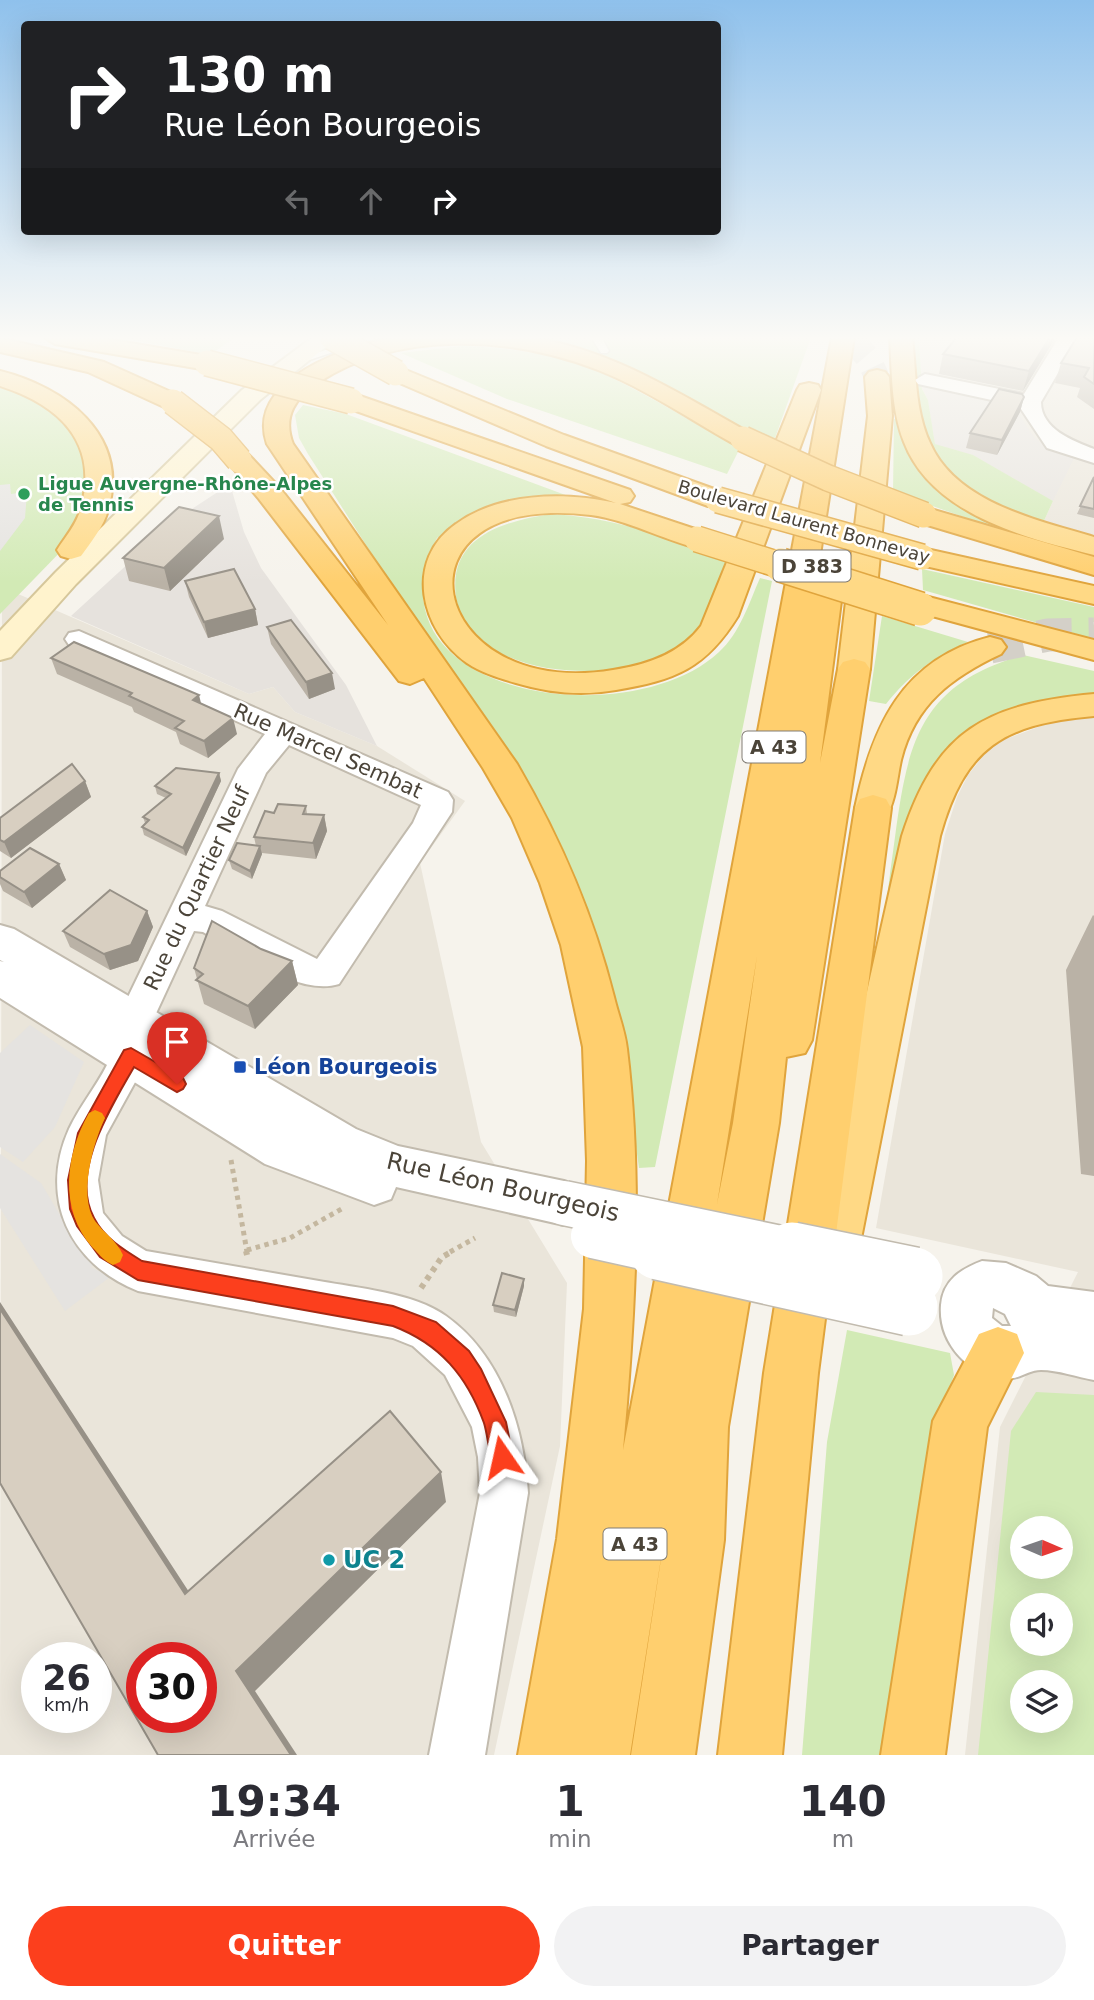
<!DOCTYPE html>
<html lang="fr">
<head>
<meta charset="utf-8">
<style>
  :root { --surface:#fff; --page:#f2f2f3; --text:#2b2b33; --muted:#7c7c81; --accent:#fc3f1d }
  body { margin:0; font-family:"DejaVu Sans",sans-serif; background:var(--page); color:var(--text); height:100vh; display:flex; flex-direction:column; font-size:26px; white-space:nowrap }
  * { box-sizing:border-box; margin:0 }
  p { font-size:23px; color:var(--muted) }
  .icon { flex:none; width:38px; height:38px; fill:none; stroke:currentColor; stroke-width:2; stroke-linecap:round; stroke-linejoin:round }
  .map { position:relative; height:1755px; overflow:hidden }
  .side { display:flex; flex-direction:column; background:var(--surface); flex:1 }
  .side>* { flex:none }
  .hud { position:absolute; left:21px; top:21px; width:700px; height:214px; border-radius:7px; box-shadow:0 7px 28px #0002; background:#202124; color:#fff; overflow:hidden }
  .needle { width:46px; rotate:92deg }
  .controls { position:absolute; left:1010px; top:1516px; display:grid; gap:14px }
  .controls a { display:grid; place-items:center; width:63px; height:63px; border-radius:50%; background:var(--surface); box-shadow:0 7px 28px #0002; font-size:35px }
  .speed { position:absolute; left:21px; top:1642px; display:flex; gap:14px; font-size:35px; font-weight:700; text-align:center }
  .speed>* { display:grid; place-content:center; width:91px; height:91px; border-radius:50%; background:var(--surface); box-shadow:0 7px 28px #0002; line-height:1 }
  .speed small { font-size:18px; font-weight:400 }
  .speed .limit { border:10px solid #d22; background:#fff; color:#111 }
  .pin { position:absolute; display:grid; place-items:center; width:60px; height:60px; color:#fff; margin:-72px -30px; border-radius:50% 50% 50% 0; rotate:-45deg; box-shadow:0 0 7px #0007 }
  .pin .icon { rotate:45deg }
  .me { position:absolute; width:77px; margin:-38px; rotate:349deg; stroke-linejoin:round; filter:drop-shadow(0 0 5px #0008) }
  .turn { display:flex; align-items:center; gap:24px; height:147px; padding:0 28px; font-size:32px }
  .turn .icon { width:91px; height:91px; stroke-width:2.5 }
  .turn b { display:block; font-size:49px; line-height:60px }
  .lanes { display:flex; align-items:center; height:66px; padding:0 28px; background:#0003; justify-content:center; gap:35px; direction:ltr }
  .lanes .off { opacity:.35 }
  .eta { display:flex; justify-content:space-evenly; align-items:center; height:119px; text-align:center }
  .eta b { font-size:42px; font-weight:600; line-height:49px }
  .primary-button { display:flex; gap:14px; margin-top:auto; padding:14px 28px }
  .primary-button a { flex:1; height:80px; border-radius:42px; background:var(--accent); color:#fff; font-size:28px; font-weight:600; line-height:80px; text-align:center }
  .primary-button a+a { background:var(--page); color:var(--text) }
  .map>svg:first-child { display:block }
  .residential { fill:#eae5da; fill-rule:evenodd }
  .industrial { fill:#e6e2dd }
  .green { fill:#d2eab5; fill-rule:evenodd }
  .parking { fill:#e5e3e0 }
  .lines { fill:none; stroke-linecap:round; stroke-linejoin:round }
  .trunk-tunnel-far1 { stroke:#d4d0c8; stroke-width:25; stroke-dasharray:25 13; stroke-linecap:butt }
  .trunk-tunnel { stroke:#d4d0c8; stroke-width:33; stroke-dasharray:33 17; stroke-linecap:butt }
  .service-casing { stroke:#c2bbae; stroke-width:3 }
  .minor-casing { stroke:#c2bbae; stroke-width:4 }
  .tertiary-casing { stroke:#c2bbae; stroke-width:4 }
  .secondary-casing { stroke:#d6c79b; stroke-width:4 }
  .trunk-casing { stroke:#e0a43c; stroke-width:4 }
  .motorway-casing { stroke:#e0a43c; stroke-width:4 }
  .path-far1 { stroke:#c4b79f; stroke-width:5; stroke-dasharray:4.5 4.5; stroke-linecap:butt }
  .path { stroke:#c4b79f; stroke-width:6; stroke-dasharray:5 5; stroke-linecap:butt }
  .service { fill:#fff; fill-rule:evenodd }
  .minor { fill:#fff; fill-rule:evenodd }
  .tertiary { fill:#fff; fill-rule:evenodd }
  .secondary { fill:#fff3cd; fill-rule:evenodd }
  .trunk { fill:#ffd985; fill-rule:evenodd }
  .motorway { fill:#ffcf6e; fill-rule:evenodd }
  .tertiary-bridge-far1-casing { stroke:#c2bbae; stroke-width:47; stroke-linecap:butt }
  .tertiary-bridge-casing { stroke:#c2bbae; stroke-width:60; stroke-linecap:butt }
  .trunk-bridge-far1-casing { stroke:#e0a43c; stroke-width:28; stroke-linecap:butt }
  .trunk-bridge-casing { stroke:#e0a43c; stroke-width:36; stroke-linecap:butt }
  .motorway-bridge-casing { stroke:#e0a43c; stroke-width:28; stroke-linecap:butt }
  .tertiary-bridge-far1 { stroke:#fff; stroke-width:44 }
  .tertiary-bridge { stroke:#fff; stroke-width:57 }
  .trunk-bridge-far1 { stroke:#ffd985; stroke-width:25 }
  .trunk-bridge { stroke:#ffd985; stroke-width:33 }
  .motorway-bridge { stroke:#ffcf6e; stroke-width:25 }
  .wall { fill:#bab2a6 }
  .shaded-wall { fill:#979187 }
  .building { fill:#d8cfc1; stroke:#979187; stroke-width:2; fill-rule:evenodd }
  .route { fill:#fc3f1d; stroke:#a42913; stroke-width:2 }
  .slow { fill:#f59e0b }
  .leisure-dot { fill:#2e9e5b; stroke:#fff; stroke-width:2.5 }
  .transit-dot { fill:#1a4fb4; stroke:#fff; stroke-width:2.5 }
  .culture-dot { fill:#0f9aa8; stroke:#fff; stroke-width:2.5 }
  .labels { text-anchor:middle; stroke-width:5; stroke-linejoin:round; paint-order:stroke }
  .far-leisure-label { font-size:18px; font-weight:bold; fill:#27864d; stroke:#fff; text-anchor:start }
  .far-street-label { font-size:18px; fill:#4b4439; stroke:#fff }
  .shield { fill:#fff; stroke:#817c74; stroke-width:2 }
  .shield-label { font-size:19px; font-weight:bold; fill:#4b4439 }
  .street-label { font-size:21px; fill:#4b4439; stroke:#fff }
  .transit-label { font-size:21px; font-weight:bold; fill:#164399; stroke:#fff; text-anchor:start }
  .near-street-label { font-size:24px; fill:#4b4439; stroke:#fff }
  .near-culture-label { font-size:24px; font-weight:bold; fill:#0d838f; stroke:#fff; text-anchor:start }
</style>
</head>
<body>
<div class="map">
<svg width="1094" height="1755" viewBox="0 0 1094 1755">
  <rect width="100%" height="100%" fill="#f6f3ec"/>
  <path class="residential" d="M919,337H1094V537L1043,523L1053,501L935,444L928,400L922,389Z
    M2,587L249,694L273,687L295,712L377,746L465,801L420,863L481,1142L567,1283L560,1446L494,1755H0ZM37,1657H96V1717H37ZM142,1657H201V1717H142Z
    M1094,716V1755H965L1000,1427L1078,1272L876,1228L945,834L957,797L968,775L984,755L1003,740L1052,722ZM1022,1528H1060V1566H1022ZM1022,1605H1060V1643H1022ZM1022,1682H1060V1720H1022Z"/>
  <path class="industrial" d="M922,385L1009,405L1017,411L1034,437L1047,448L1074,458L1053,501L973,455L935,444L928,400Z
    M230,484L244,532L261,568L346,685L377,746L295,712L273,687L249,694L71,616L178,518Z"/>
  <path class="green" d="M118,337H235L210,355Z
    M531,337H811L774,441C685,406 631,350 531,337Z
    M906,337H919L922,389L928,400L935,444L973,455L1053,501L1043,523C1007,509 955,492 933,458C916,431 911,369 906,337Z
    M462,346C512,348 563,354 608,376C653,397 696,425 740,448L727,474L507,399L401,353Z
    M0,387C57,404 72,424 93,477L68,544L0,614Z
    M303,405L346,414L579,500L475,514L437,538C359,697 630,736 719,652C740,633 749,603 760,578L772,581L655,1167L639,1168L629,1097L587,912L563,849L540,802L496,731L396,592L308,454L299,438L295,415Z
    M894,419L901,420L941,487L1094,552V558L1020,537L893,492Z
    M550,514C614,517 670,537 728,562C718,588 711,617 691,637C666,662 632,670 598,671C556,672 518,667 482,642C468,631 459,615 456,597C448,537 502,522 550,514Z
    M922,569L1094,607V622H1091L1094,625V639L923,590Z
    M882,616L968,642C934,657 909,675 886,704L869,701Z
    M1023,655L1094,671V696C1048,705 999,708 960,738L878,981C883,933 888,885 895,837C908,741 920,685 1023,655Z
    M847,1330L950,1353L954,1375L946,1398L886,1755H802L827,1442Z
    M1036,1392L1094,1395V1755H978L1011,1431ZM1022,1528H1060V1566H1022ZM1022,1605H1060V1643H1022ZM1022,1682H1060V1720H1022Z"/>
  <path class="parking" d="M10,484L11,494L27,492L25,518L0,551V485Z
    M30,1025L84,1062L55,1127L23,1162L0,1147V1053Z
    M0,1154L41,1183L86,1259L107,1250L91,1267L110,1277L65,1311L0,1208Z"/>
  <g class="lines">
    <path class="trunk-tunnel-far1" d="M850,337L868,358L877,377"/>
    <path class="trunk-tunnel" d="M990,647L1048,635L1094,634"/>
    <g class="service-casing">
      <path id="service" d="M365,337H379L297,364L289,362Z
        M591,337H601L609,351L607,353H601Z"/>
    </g>
    <g class="minor-casing">
      <path id="minor" d="M1059,337H1079L1041,402C1041,429 1073,441 1094,449V463L1047,448L1019,406L918,384L915,380L925,374L1024,394Z
        M79,631L448,792L453,800L452,812L339,984C298,997 238,952 203,932L194,931L152,1022L150,1055L106,1135L98,1180L103,1213L122,1236L146,1251C204,1261 261,1271 319,1281C357,1288 414,1293 446,1316C502,1356 524,1428 528,1493L485,1755H429L480,1493L478,1457L472,1427L445,1375L413,1346L393,1338L138,1291C70,1264 38,1198 69,1129C81,1103 102,1080 112,1054C115,1045 115,1032 116,1022L238,769L265,734L69,645L65,639L69,633ZM289,745L421,805L413,823L317,959L222,911L205,906L266,773Z"/>
    </g>
    <g class="tertiary-casing">
      <path id="tertiary" d="M0,925L14,929L356,1129L398,1146L564,1181L581,1187L588,1203L581,1219L564,1225L396,1187L391,1199L374,1205L265,1164L0,998V961L4,962L0,960Z
        M982,1261L1006,1263L1036,1276L1048,1286L1094,1292V1380C1077,1377 1058,1370 1041,1370C1028,1370 1018,1380 1005,1379C967,1375 938,1342 941,1305C943,1280 961,1269 982,1261ZM993,1308L1005,1314L1011,1326H1002L992,1318Z"/>
    </g>
    <g class="secondary-casing">
      <path id="secondary" d="M313,337H338L260,400L76,584L11,657L0,660V631L56,572L242,390Z"/>
    </g>
    <g class="trunk-casing">
      <path id="trunk" d="M44,337H95L207,356L215,358L219,363L215,368L207,370L55,344Z
        M890,337H912C916,372 915,411 930,443C956,503 1038,520 1094,537V555C1026,538 932,515 904,442C891,410 892,371 890,337Z
        M396,366L564,435L728,494L732,500L728,506H708L546,446L388,378L384,373L388,368Z
        M877,370L885,372L889,377L892,416L870,669L865,676L854,679L843,676L838,669L868,416L865,377L869,372Z
        M0,371C64,387 130,434 108,510C104,526 91,542 81,556L71,559L61,556L57,550C65,537 77,524 81,508C99,442 59,405 0,386Z
        M809,383L818,385L821,390L738,616C706,668 676,680 616,690C583,696 549,693 516,683C499,678 482,673 467,663C420,630 404,560 456,524C500,492 565,492 616,503L342,406L339,401L342,396H360L630,490L634,496L630,502L620,504L707,533L711,539L707,545L697,548C661,539 628,520 591,515C382,490 426,701 613,670C646,665 680,654 701,626L797,390L800,385Z
        M922,548L1094,586V604L912,563L907,557L912,551Z
        M921,595L1094,640V660L910,610L906,604L910,598Z
        M990,637L1001,640L1006,647L1001,654C952,677 915,704 901,760C897,778 896,800 886,817L873,821L860,817L855,808C872,727 902,659 990,637Z
        M1094,694V716C1003,724 965,747 940,836L858,1254L841,1298L823,1305L805,1298L798,1281L808,1254L902,836C936,730 986,704 1094,694Z"/>
    </g>
    <g class="motorway-casing">
      <path id="motorway" d="M395,337C437,337 493,331 534,338C615,351 681,395 752,434L756,439L752,444H734C689,419 646,389 598,370C512,336 399,330 319,382C296,397 282,416 293,444L517,764C560,838 593,913 614,997C618,1014 625,1031 627,1049C643,1181 635,1317 623,1450L832,337H854L817,574L829,569L839,572L844,578L820,763L838,669L843,662L854,659L865,662L870,669L812,1040L805,1053L786,1057L779,1123L728,1427L724,1540L695,1755H631L667,1520L630,1755H518L557,1539L584,1309L587,1161L583,1047L561,945L540,883L512,818L483,768L424,678L410,684L399,681L259,499L226,460L230,454H248L279,487L388,625L267,444C245,379 348,346 395,337ZM757,956L733,1123L717,1204Z
        M0,338L104,362L182,397L185,402L182,407H164L88,372L0,352Z
        M924,507L1094,557V575L914,521L910,515L914,509Z
        M873,795L886,799L891,808L818,1373L782,1755H718L764,1373L855,808L860,799Z
        M998,1327L1017,1334L1024,1353L987,1427L945,1755H881L933,1421L979,1334Z"/>
    </g>
    <path class="path-far1" d="M231,1160L247,1252
      M247,1250L290,1238L345,1207
      M450,1252L475,1238"/>
    <path class="path" d="M246,1251L247,1255
      M421,1288L442,1257L453,1251"/>
    <use href="#service" class="service"/>
    <use href="#minor" class="minor"/>
    <use href="#tertiary" class="tertiary"/>
    <use href="#secondary" class="secondary"/>
    <use href="#trunk" class="trunk"/>
    <use href="#motorway" class="motorway"/>
    <g class="tertiary-bridge-far1-casing">
      <path id="tertiary-bridge-far1" d="M564,1203L800,1252
        M593,1236L665,1252"/>
    </g>
    <g class="tertiary-bridge-casing">
      <path id="tertiary-bridge" d="M658,1251L909,1307
        M792,1251L914,1276"/>
    </g>
    <g class="trunk-bridge-far1-casing">
      <path id="trunk-bridge-far1" d="M332,337L396,373
        M207,363L351,401
        M718,500L922,557
        M697,539L786,567"/>
    </g>
    <g class="trunk-bridge-casing">
      <path id="trunk-bridge" d="M781,565L920,609"/>
    </g>
    <g class="motorway-bridge-casing">
      <path id="motorway-bridge" d="M173,402L221,439L239,460
        M743,439L828,478L924,515"/>
    </g>
    <use href="#tertiary-bridge-far1" class="tertiary-bridge-far1"/>
    <use href="#tertiary-bridge" class="tertiary-bridge"/>
    <use href="#trunk-bridge-far1" class="trunk-bridge-far1"/>
    <use href="#trunk-bridge" class="trunk-bridge"/>
    <use href="#motorway-bridge" class="motorway-bridge"/>
  </g>
  <path class="wall" d="M1056,337L1023,391L939,374L943,354Z
    M1094,337V409L1077,397L1080,388L1055,383L1061,363Z
    M1024,397L1020,412L997,455L966,448L970,433Z
    M1094,477V518L1077,514Z
    M224,539L170,591L129,581L123,558Z
    M185,581L255,609L258,625L208,638L189,597Z
    M267,627L335,689L309,699L271,644Z
    M51,658L202,704L237,734L208,758L180,744L176,732L134,712L132,707L57,674Z
    M219,773L221,781L186,856L144,835L142,827L145,823L143,817L166,798L157,794L155,786Z
    M85,781L91,797L11,858L0,851V818Z
    M306,806L307,814L324,815L327,831L316,859L262,853V854L252,879L232,869L229,860L256,846L254,837L274,813Z
    M59,864L66,880L32,908L3,891L0,884V871Z
    M147,911L153,927L138,961L110,970L70,947L63,931Z
    M1093,915L1094,916V1176L1081,1174L1066,970Z
    M261,949L292,961L298,985L255,1029L204,1004L194,968Z
    M524,1286L516,1317L494,1312L493,1305Z"/>
  <path class="shaded-wall" d="M1050,337H1056L1023,391L1029,371Z
    M1024,397L1020,412L997,455L1002,440Z
    M219,516L224,539L170,591L164,568Z
    M255,609L258,625L208,638L204,622Z
    M332,673L335,689L309,699L306,682Z
    M199,695L203,711L193,700Z
    M233,718L237,734L208,758L204,741Z
    M219,773L221,781L186,856L183,848Z
    M85,781L91,797L11,858L4,842Z
    M324,815L327,831L316,859L313,843Z
    M260,846L262,854L252,879L250,871Z
    M59,864L66,880L32,908L24,892Z
    M147,911L153,927L138,961L110,970L104,954Z
    M292,961L298,985L255,1029L248,1006Z
    M524,1279V1286L516,1317L515,1310Z
    M0,1302L206,1618L185,1594L0,1309Z
    M441,1472L446,1502L255,1691L297,1755H291L236,1671Z"/>
  <path class="building" d="M957,337H1050L1029,371L943,354Z
    M1077,337H1094V384L1084,377L1089,368L1061,363Z
    M999,389L1022,394L1024,397L1002,440L970,433Z
    M1094,477V509L1080,506Z
    M179,507L219,516L164,568L123,558Z
    M234,569L255,609L204,622L185,581Z
    M291,620L332,673L306,682L267,627Z
    M74,642L199,695L193,700L233,718L204,741L175,728L184,721L129,696L132,693L51,658Z
    M72,764L85,781L4,842L0,840V818Z
    M176,768L219,773L183,848L142,827L149,820L143,817L171,794L155,786Z
    M278,804L306,806L303,814L324,815L313,843L254,837L265,811L274,813Z
    M237,843L260,846L250,871L229,860Z
    M30,848L59,864L24,892L0,877V871Z
    M110,890L147,911L131,945L104,954L63,931Z
    M212,921L261,949L292,961L248,1006L196,980L203,974L194,968Z
    M502,1273L524,1279L515,1310L493,1305Z
    M0,1309L185,1594L390,1411L441,1472L236,1671L291,1755H158L0,1483ZM142,1657H201V1717H142Z"/>
  <linearGradient id="sky" x2="0" y2="1"><stop stop-color="#8fc1ec"/><stop offset="0.58" stop-color="#fbfaf6"/><stop offset="1" stop-color="#fbfaf6" stop-opacity="0"/></linearGradient>
  <rect width="1094" height="583" fill="url(#sky)"/>
  <path class="route" d="M131,1048L183,1078L186,1084L183,1089L177,1092L134,1067C112,1106 69,1172 94,1218C104,1238 124,1250 142,1261L393,1306L436,1322L469,1351L481,1369L506,1422L513,1457L510,1465L502,1469L494,1465C488,1451 488,1436 484,1423C467,1376 440,1344 393,1326L138,1280L100,1257L77,1226L70,1209L68,1180L78,1133L124,1050Z"/>
  <path class="slow" d="M95,1110L102,1113L105,1118C93,1143 78,1196 95,1221C104,1233 117,1241 123,1255L120,1262L113,1265C104,1261 99,1254 92,1247C59,1209 65,1155 89,1113Z"/>
  <circle class="leisure-dot" cx="24" cy="494" r="7"/>
  <rect class="transit-dot" x="233" y="1060" width="14" height="14" rx="3.5"/>
  <circle class="culture-dot" cx="329" cy="1560" r="7"/>
  <g class="labels">
    <g class="far-leisure-label">
      <text x="38" y="490">Ligue Auvergne-Rhône-Alpes<tspan x="38" dy="21">de Tennis</tspan></text>
    </g>
    <g class="far-street-label">
      <text transform="translate(804 522) rotate(16)" y="6">Boulevard Laurent Bonnevay</text>
    </g>
    <g class="shield">
      <rect x="773.5" y="550.5" width="77" height="31" rx="5"/>
      <rect x="742.5" y="731.5" width="63" height="31" rx="5"/>
      <rect x="603.5" y="1528.5" width="63" height="31" rx="5"/>
    </g>
    <g class="shield-label">
      <text x="812" y="573">D 383</text>
      <text x="774" y="754">A 43</text>
      <text x="635" y="1551">A 43</text>
    </g>
    <g class="street-label">
      <text transform="translate(328 751) rotate(24)" y="7">Rue Marcel Sembat</text>
      <text transform="translate(197 888) rotate(-65)" y="7">Rue du Quartier Neuf</text>
    </g>
    <g class="transit-label">
      <text x="254" y="1074">Léon Bourgeois</text>
    </g>
    <g class="near-street-label">
      <text transform="translate(503 1187) rotate(13)" y="8">Rue Léon Bourgeois</text>
    </g>
    <g class="near-culture-label">
      <text x="343" y="1568">UC 2</text>
    </g>
  </g>
</svg>
<div class="controls">
<a><svg class="needle" viewBox="-14 -14 28 28"><path d="M0-13l5 13h-10z" fill="#e53935"/><path d="M0 13l5-13h-10z" fill="#7c7c81"/></svg></a>
<a><svg class="icon" aria-label="sound" viewBox="0 0 24 24"><path d="M4 9h4l5-4v14l-5-4H4zM17 9q2 3 0 6"/></svg></a>
<a><svg class="icon" aria-label="layers" viewBox="0 0 24 24"><path d="M12 4l9 5-9 5-9-5zM3 14l9 5 9-5"/></svg></a>
</div>
<div class="speed"><div>26<small>km/h</small></div><div class="limit">30</div></div>
<div class="pin" style="left:177px;top:1084px;background:#d93025"><svg class="icon" aria-label="arrive" viewBox="0 0 24 24"><path d="M6 21V4h12l-3 4 3 4H6"/></svg></div>
<svg class="me" style="left:502px;top:1457px" viewBox="-20 -20 40 40"><path d="M0-17L14 15 0 8-14 15z" fill="#fc3f1d" stroke="#fff" stroke-width="4"/></svg>
<div class="hud">
<div class="turn"><svg class="icon" aria-label="right" viewBox="0 0 24 24"><path d="M7 20v-9h11M14 6l5 5-5 5"/></svg><div><b>130 m</b>Rue Léon Bourgeois</div></div>
<div class="lanes"><svg class="icon off" aria-label="left" viewBox="0 0 24 24"><path d="M17 20v-9H6M10 6l-5 5 5 5"/></svg><svg class="icon off" aria-label="ahead" viewBox="0 0 24 24"><path d="M12 20V5M6 11l6-6 6 6"/></svg><svg class="icon" aria-label="right" viewBox="0 0 24 24"><path d="M7 20v-9h11M14 6l5 5-5 5"/></svg></div>
</div>
</div>
<section class="side">
<div class="eta">
<div><b>19:34</b><p>Arrivée</p></div>
<div><b>1</b><p>min</p></div>
<div><b>140</b><p>m</p></div>
</div>
<div class="primary-button"><a>Quitter</a><a>Partager</a></div>
</section>
</body>
</html>
